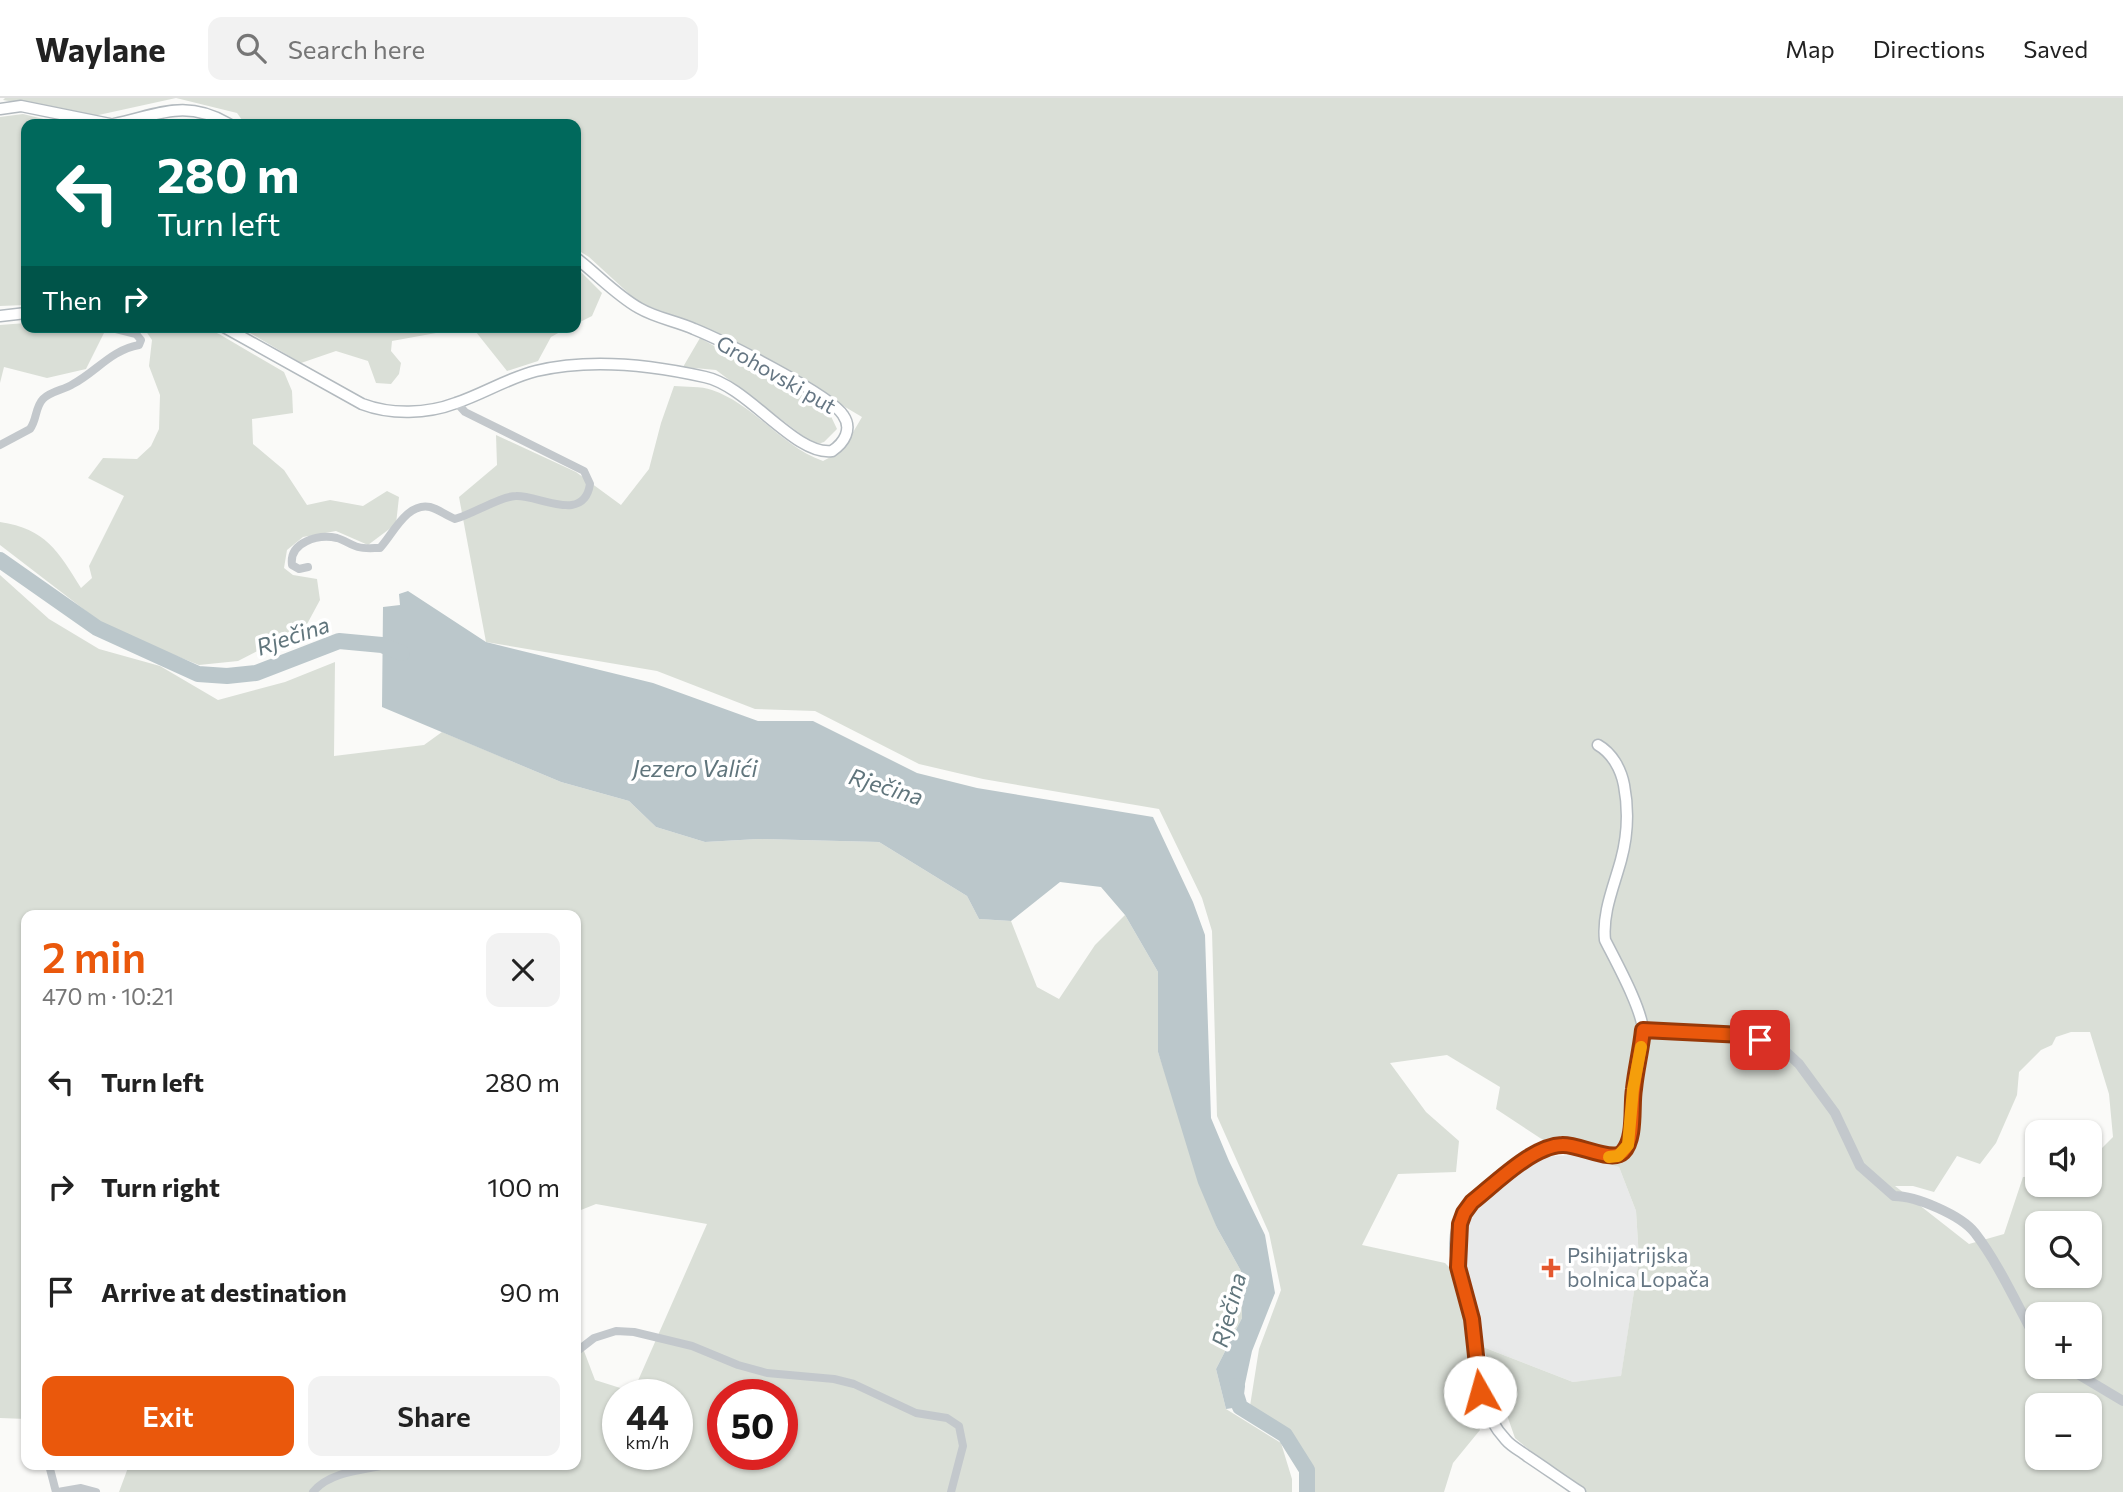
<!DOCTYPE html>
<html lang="en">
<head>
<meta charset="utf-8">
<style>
  :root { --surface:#fff; --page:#f2f2f2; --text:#222; --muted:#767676; --line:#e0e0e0; --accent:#ea580c }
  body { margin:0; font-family:Commissioner,sans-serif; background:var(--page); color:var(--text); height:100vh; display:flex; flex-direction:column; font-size:26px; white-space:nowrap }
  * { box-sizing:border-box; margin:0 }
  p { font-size:23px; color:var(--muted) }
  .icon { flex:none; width:38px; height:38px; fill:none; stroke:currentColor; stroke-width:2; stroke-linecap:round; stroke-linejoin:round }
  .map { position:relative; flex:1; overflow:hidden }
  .details { position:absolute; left:21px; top:812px; width:560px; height:560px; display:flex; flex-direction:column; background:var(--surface); border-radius:14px; box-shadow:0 2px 5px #0004 }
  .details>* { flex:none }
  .hud { position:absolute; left:21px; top:21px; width:560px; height:214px; border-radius:14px; box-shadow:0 2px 5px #0004; background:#00695c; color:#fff; overflow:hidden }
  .fabs { position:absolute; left:2025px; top:1022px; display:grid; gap:14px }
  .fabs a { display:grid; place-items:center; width:77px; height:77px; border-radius:14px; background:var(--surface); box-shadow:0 2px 5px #0004; font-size:35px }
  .speed { position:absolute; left:602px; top:1281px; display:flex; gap:14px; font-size:35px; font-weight:700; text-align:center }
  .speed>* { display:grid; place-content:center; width:91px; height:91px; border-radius:50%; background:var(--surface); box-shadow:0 2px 5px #0004; line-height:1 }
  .speed small { font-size:18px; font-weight:400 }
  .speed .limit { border:10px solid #d22; background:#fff; color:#111 }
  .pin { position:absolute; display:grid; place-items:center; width:60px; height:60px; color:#fff; margin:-30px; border-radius:14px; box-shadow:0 4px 10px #0006 }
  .me { position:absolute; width:77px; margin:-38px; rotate:353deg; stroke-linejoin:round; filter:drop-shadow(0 0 5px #0008) }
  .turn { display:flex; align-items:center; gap:24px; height:147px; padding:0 21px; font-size:32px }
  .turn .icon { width:91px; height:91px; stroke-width:2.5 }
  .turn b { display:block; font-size:49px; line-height:60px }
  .then { display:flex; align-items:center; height:66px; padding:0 21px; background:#0003; gap:14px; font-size:26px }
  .round { display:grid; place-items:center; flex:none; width:74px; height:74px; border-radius:14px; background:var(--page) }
  .summary { display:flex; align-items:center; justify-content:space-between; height:119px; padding:0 21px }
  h1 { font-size:42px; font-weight:600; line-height:52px; color:var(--accent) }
  .primary-button { display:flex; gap:14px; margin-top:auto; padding:14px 21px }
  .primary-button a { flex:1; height:80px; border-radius:14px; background:var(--accent); color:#fff; font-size:28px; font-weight:600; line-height:80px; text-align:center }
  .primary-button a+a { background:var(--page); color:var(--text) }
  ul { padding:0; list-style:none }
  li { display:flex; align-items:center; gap:21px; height:105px; padding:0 21px }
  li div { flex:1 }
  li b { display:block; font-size:26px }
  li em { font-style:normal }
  header { display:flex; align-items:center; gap:42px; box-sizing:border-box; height:98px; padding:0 35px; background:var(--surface); border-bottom:2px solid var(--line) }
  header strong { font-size:33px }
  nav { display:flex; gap:38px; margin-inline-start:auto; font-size:24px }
  .search { width:490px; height:63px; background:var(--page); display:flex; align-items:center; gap:18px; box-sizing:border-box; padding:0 24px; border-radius:14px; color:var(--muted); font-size:26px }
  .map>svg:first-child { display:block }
  .built { fill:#e8e9e9 }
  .green { fill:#dadfd7; fill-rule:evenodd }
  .water { fill:#bbc7cb }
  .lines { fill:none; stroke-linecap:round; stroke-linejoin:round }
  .river { stroke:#bbc7cb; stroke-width:16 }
  .secondary-casing { stroke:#b3babf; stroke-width:13 }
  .minor { stroke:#c3c8cc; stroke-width:8 }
  .tertiary { stroke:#c3c8cc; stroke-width:10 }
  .secondary { stroke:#fff; stroke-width:10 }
  .route-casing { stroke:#983908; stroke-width:18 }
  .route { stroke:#ea580c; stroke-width:12 }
  .slow { stroke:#f59e0b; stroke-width:12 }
  .poi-dot { fill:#e4572e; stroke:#fff; stroke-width:2.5 }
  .labels { text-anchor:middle; stroke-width:7; stroke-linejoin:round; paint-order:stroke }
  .street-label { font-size:21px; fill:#657683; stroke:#fff }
  .poi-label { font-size:21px; fill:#657683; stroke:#fff; text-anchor:start }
  .water-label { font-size:23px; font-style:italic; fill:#60757c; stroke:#fff }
</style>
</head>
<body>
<header>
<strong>Waylane</strong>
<div class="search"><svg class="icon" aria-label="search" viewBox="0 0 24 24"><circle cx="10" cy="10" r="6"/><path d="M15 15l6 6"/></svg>Search here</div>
<nav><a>Map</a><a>Directions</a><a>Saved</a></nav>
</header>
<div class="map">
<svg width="2123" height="1394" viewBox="0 0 2123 1394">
  <rect width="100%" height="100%" fill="#fafaf8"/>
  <path class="built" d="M1573,1057L1619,1069L1636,1113L1639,1161L1621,1279L1573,1284L1483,1249L1477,1209L1465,1180L1461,1151L1465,1129L1474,1113L1505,1084L1530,1064L1552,1058Z"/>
  <path class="green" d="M5,0H2123V1394H1580L1515,1340L1483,1249L1573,1284L1621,1278L1639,1161L1636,1113L1619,1069L1573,1057L1540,1040L1496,1011L1500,989L1447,957L1390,965L1426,1014L1459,1043L1456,1074L1398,1076L1362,1147L1445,1165L1455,1175L1467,1229L1471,1286L1480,1332L1453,1365L1444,1394H1311L1309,1365L1288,1331L1250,1308L1259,1251L1281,1192L1269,1135L1217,1018L1212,833L1202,800L1159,711L983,681L919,666L815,613L755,611L657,573L486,544L459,399L497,367L496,337L576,374L621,407L649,371L661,325L674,288C686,289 701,288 712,292C755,307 781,348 823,363L842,353L862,319L727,239L638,204L589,159L576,151V26H245L237,15L176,0L94,18L3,2ZM2071,934H2090L2109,996L2113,1039L2090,1062V1087H2037V1078L2023,1079L2004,1136L1969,1146L1895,1088H1913L1934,1094L1957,1058L1980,1066L1996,1045L2017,997L2019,974L2041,952L2052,947L2056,939ZM2037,1125H2090V1178H2037ZM2037,1216H2090V1269H2037ZM2037,1307H2090V1360H2037Z
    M23,16L64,26H26V207L0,208V19Z
    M576,169L602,195L592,218L576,226Z
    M26,225V229H91L104,235L86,271L47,280L4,269L0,285V227Z
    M143,229H203L219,236L284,274L292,293L293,315L252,321L253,346L284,372L307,407L330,402L363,408L387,393L399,399L396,426L368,447L336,433L303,439L287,452L284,470L293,477L317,481L320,502L306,528L238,563L199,567L144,545L99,523L0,447V424C46,431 58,453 81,490L92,480L89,468L124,398L88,380L103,360L137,361L151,348L159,331L160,297L149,268L152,242Z
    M240,229H469L392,243L391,253L401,265L399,276L391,286L376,285L368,263L336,253L301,265Z
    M472,229H569L551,239L538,263L507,273Z
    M700,240L828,312L837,331L824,344L815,347L716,272L683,269Z
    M0,477L49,521L99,551L160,568L218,602L285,584L335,564L334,658L424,647L442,634L561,684L629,703L656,729L705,744L758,741L879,744L967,798L979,821L1011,823L1037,889L1059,901L1095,847L1125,817L1158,874V954L1217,1130L1241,1173L1242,1220L1216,1271L1226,1311L1281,1345L1292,1381V1394H119L129,1367H576V1232L595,1282L633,1294L707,1126L596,1106L576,1114V817H26V1321L0,1320ZM618,1297H677V1356H618ZM723,1297H782V1356H723Z"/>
  <path class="water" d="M408,493L486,544L653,585L758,623H813L917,675L977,690L1153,719L1193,804L1205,837L1211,1020L1229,1063L1265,1137L1275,1195L1252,1253L1240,1309L1226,1311L1216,1271L1242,1220L1241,1173L1217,1130L1198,1085L1158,954V874L1125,817L1101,789L1060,784L1011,823L979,821L967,798L879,744L758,741L705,744L656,729L629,703L561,684L382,609L383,509L400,507L399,496Z"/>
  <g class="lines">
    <path class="river" d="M0,462L97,530L198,576L227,578L256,575L339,543L382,547L402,555
      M1237,1288L1236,1296L1240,1309L1285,1337L1307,1372V1394"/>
    <g class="secondary-casing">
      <path id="secondary" d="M0,11L21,8L110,26
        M114,26C158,17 185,0 229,26
        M0,218L26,215
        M224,229L362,306C391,317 427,316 456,305C483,296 508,280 536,273C590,260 652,267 705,279C748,288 795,358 832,353C844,345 853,331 843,317C831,297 721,242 694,231C676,223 656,220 639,210C616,197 597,176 576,160
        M1580,1394C1562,1382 1545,1370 1527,1358C1521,1353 1512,1349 1506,1342C1475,1309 1477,1265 1472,1223C1468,1188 1443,1150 1464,1114C1475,1097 1537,1050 1557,1047C1580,1044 1614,1069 1626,1050C1634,1036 1632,1013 1633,998C1634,976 1642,956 1643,935C1644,914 1615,862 1605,842C1602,815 1614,788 1621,762C1628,736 1629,713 1624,687C1621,671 1612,655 1598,647"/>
    </g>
    <path class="minor" d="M0,347L30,331C37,322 35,309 43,301C51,293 64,292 73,286C96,274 111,252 139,247L141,242L136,236L108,229
      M308,469L299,471L292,467C289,444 318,436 337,440C344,442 351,447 358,449C365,451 373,450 380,450C393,436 407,404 430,409C438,411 447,418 455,421C473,416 501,398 516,398C539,397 584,426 590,386L584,373L465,314L457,305
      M576,1254L594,1240L616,1233L634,1234L692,1248L738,1267L767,1275L834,1281L854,1286L916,1315L947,1320L959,1328L963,1348L951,1394
      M49,1367L56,1394
      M58,1394L81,1390L96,1394
      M313,1394C329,1374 362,1372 386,1367"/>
    <path class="tertiary" d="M1643,932L1743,937L1785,953L1799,966L1835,1015L1860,1068L1894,1098C1916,1098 1961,1117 1975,1135C1999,1166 2018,1209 2037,1243
      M2066,1269L2123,1303"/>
    <use href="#secondary" class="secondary"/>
  </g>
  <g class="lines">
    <g class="route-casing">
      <path id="route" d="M1480,1294L1472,1221L1458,1169L1460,1126L1464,1115L1472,1104C1495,1086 1532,1048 1562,1047C1579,1046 1612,1065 1623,1054C1636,1040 1631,1008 1634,991C1636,971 1641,952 1643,932L1743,937L1760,942"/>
    </g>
    <use href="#route" class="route"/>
    <path class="slow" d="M1609,1059L1618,1058L1628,1047L1633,991L1641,949"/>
  </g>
  <path class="poi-dot" d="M1547.5 1159.5h7v7h7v7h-7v7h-7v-7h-7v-7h7z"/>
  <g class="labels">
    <g class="street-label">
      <text transform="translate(776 277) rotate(30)" y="7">Grohovski put</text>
    </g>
    <g class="poi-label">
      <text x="1567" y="1165">Psihijatrijska<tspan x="1567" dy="24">bolnica Lopača</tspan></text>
    </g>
    <g class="water-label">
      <text transform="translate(293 538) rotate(-19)" y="8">Rječina</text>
      <text x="695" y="679">Jezero Valići</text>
      <text transform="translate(886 689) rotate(17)" y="8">Rječina</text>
      <text transform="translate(1229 1212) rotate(-75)" y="8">Rječina</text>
    </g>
  </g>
</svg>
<div class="fabs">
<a><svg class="icon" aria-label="sound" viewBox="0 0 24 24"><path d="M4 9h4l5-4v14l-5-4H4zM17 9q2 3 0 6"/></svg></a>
<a><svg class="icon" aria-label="search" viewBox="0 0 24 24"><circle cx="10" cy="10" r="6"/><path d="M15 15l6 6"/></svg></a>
<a>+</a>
<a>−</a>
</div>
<div class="speed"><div>44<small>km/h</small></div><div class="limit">50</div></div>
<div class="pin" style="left:1760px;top:942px;background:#d93025"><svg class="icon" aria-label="arrive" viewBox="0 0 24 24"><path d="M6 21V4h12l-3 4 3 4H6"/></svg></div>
<svg class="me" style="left:1480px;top:1294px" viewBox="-20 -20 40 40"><circle r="19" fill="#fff"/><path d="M0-13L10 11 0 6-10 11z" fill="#ea580c"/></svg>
<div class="hud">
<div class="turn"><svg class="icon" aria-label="left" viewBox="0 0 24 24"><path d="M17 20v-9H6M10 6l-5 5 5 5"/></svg><div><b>280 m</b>Turn left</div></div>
<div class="then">Then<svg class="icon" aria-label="right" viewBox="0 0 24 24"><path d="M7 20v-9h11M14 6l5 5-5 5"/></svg></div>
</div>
<section class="details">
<div class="summary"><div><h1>2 min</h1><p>470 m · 10:21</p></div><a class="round"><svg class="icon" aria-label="close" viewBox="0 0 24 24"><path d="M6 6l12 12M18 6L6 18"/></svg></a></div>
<ul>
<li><svg class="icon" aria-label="left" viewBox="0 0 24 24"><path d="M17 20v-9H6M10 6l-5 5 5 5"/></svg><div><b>Turn left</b></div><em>280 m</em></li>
<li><svg class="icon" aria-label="right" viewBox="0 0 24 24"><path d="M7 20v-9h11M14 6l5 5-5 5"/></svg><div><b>Turn right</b></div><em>100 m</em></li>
<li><svg class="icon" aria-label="arrive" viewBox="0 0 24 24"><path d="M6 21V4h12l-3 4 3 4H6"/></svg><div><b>Arrive at destination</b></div><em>90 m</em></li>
</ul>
<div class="primary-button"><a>Exit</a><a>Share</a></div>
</section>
</div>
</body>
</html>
